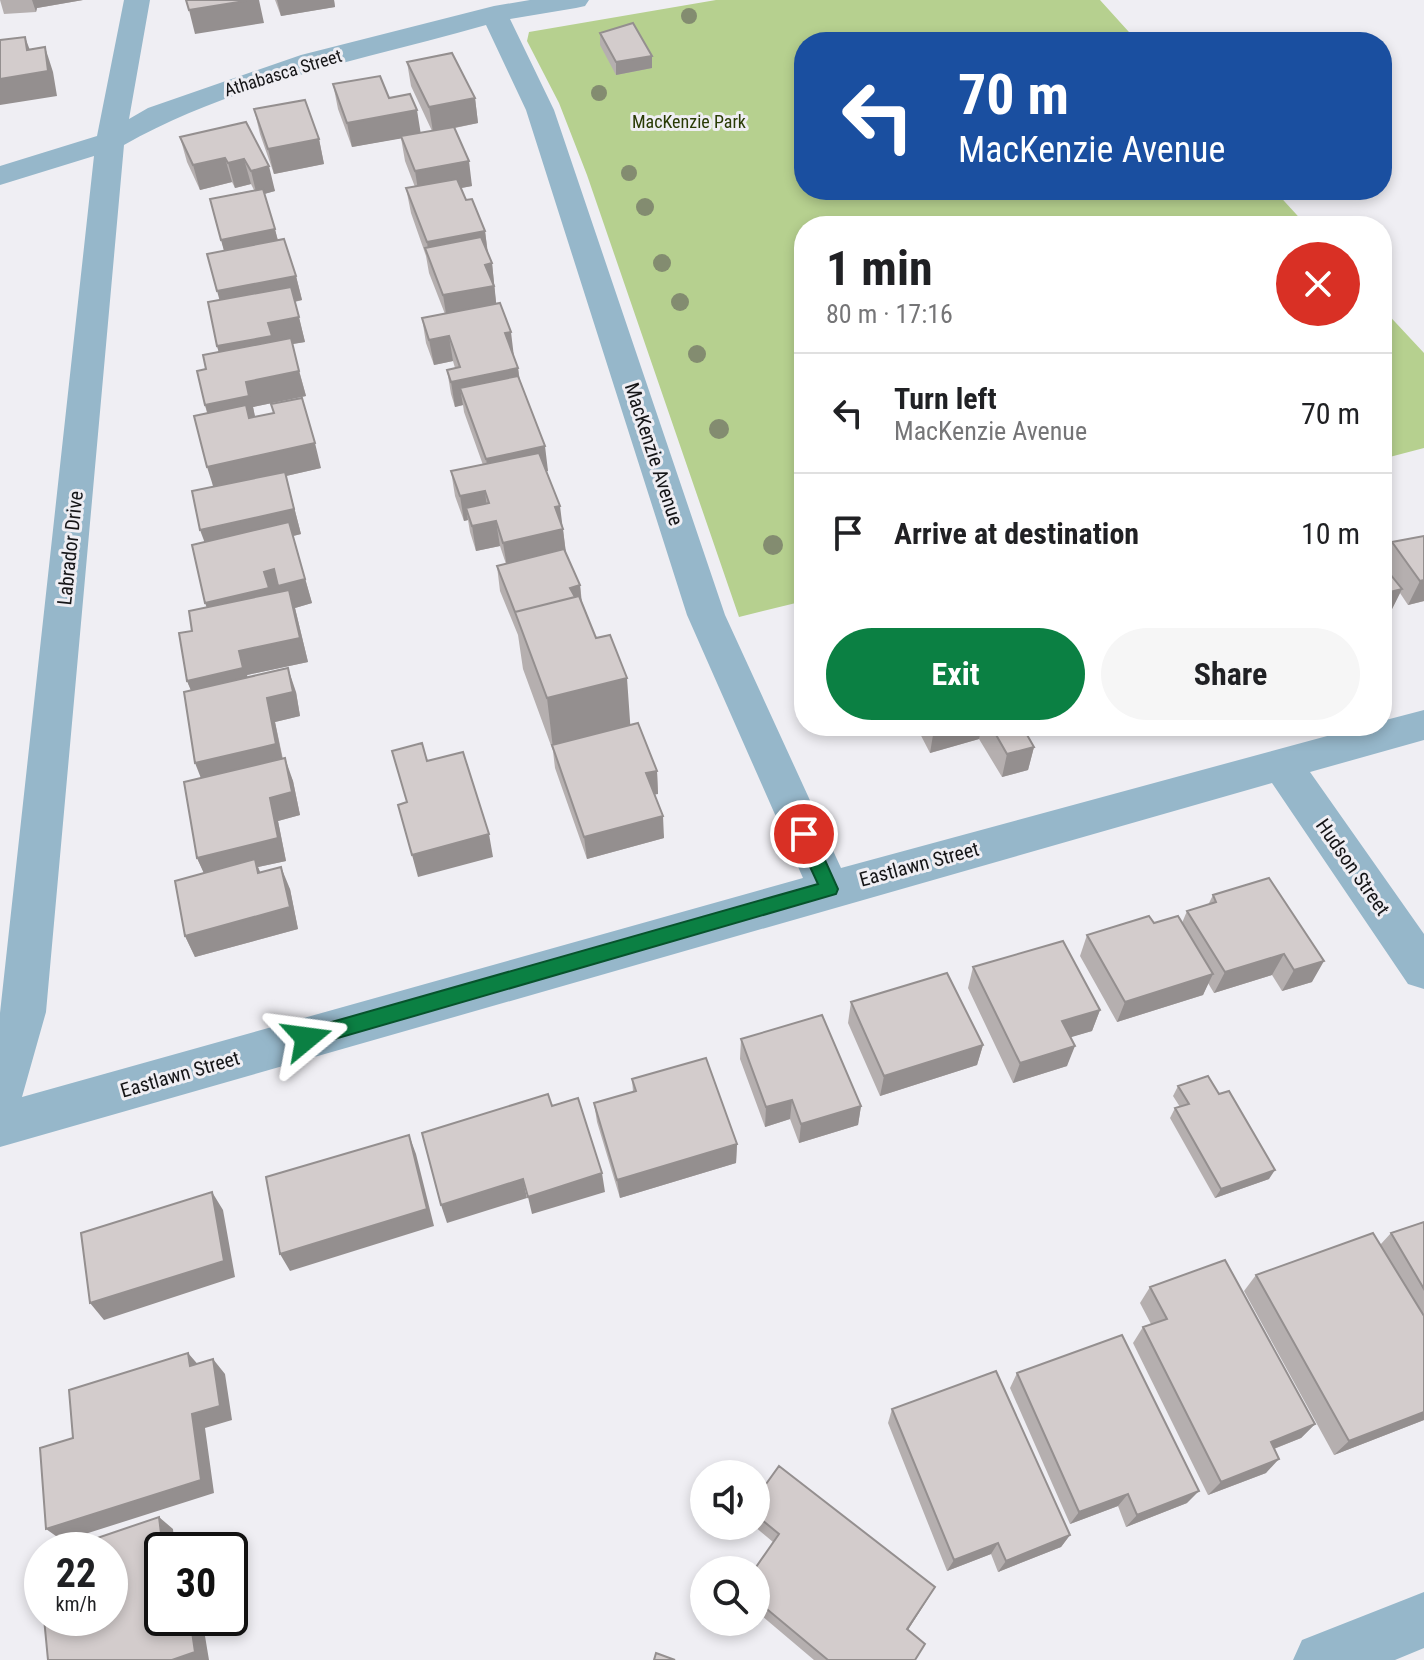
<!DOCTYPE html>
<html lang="en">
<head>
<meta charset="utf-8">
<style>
  :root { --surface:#fff; --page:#f6f6f6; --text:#202124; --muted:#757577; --line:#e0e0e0; --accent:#0b8043 }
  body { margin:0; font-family:"Roboto Condensed",sans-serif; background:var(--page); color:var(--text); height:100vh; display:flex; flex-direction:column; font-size:30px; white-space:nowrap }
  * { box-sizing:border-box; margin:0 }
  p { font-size:26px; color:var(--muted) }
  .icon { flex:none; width:44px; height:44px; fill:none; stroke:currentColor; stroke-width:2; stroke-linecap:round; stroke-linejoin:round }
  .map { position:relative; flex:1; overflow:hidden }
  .details { position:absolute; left:794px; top:216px; width:598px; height:520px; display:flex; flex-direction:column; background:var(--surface); border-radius:32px; box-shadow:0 4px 12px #0003 }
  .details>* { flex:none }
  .hud { position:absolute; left:794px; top:32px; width:598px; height:168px; border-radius:32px; box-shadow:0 4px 12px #0003; background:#1a4fa0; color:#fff; overflow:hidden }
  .buttons { position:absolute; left:690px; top:1460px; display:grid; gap:16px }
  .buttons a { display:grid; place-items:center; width:80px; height:80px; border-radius:50%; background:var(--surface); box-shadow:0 4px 12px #0003; font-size:40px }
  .speed { position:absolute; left:24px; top:1532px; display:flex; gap:16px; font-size:40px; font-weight:700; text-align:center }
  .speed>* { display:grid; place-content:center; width:104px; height:104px; border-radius:50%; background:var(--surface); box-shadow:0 4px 12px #0003; line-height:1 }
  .speed small { font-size:20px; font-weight:400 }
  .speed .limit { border:4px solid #111; border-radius:12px; background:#fff; color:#111 }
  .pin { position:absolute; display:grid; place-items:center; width:68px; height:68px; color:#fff; margin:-34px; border:4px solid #fff; border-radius:50%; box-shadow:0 2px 8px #0007 }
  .me { position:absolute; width:88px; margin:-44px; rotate:74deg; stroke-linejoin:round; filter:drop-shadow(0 0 6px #0008) }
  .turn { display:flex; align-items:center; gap:28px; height:168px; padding:0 32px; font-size:36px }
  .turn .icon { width:104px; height:104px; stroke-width:2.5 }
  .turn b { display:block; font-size:56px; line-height:68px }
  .round { display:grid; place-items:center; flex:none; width:84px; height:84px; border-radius:42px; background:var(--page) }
  .overview { display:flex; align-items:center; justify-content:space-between; height:136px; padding:0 32px }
  h1 { font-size:48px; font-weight:700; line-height:60px }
  .cta { display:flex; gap:16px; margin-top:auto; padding:16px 32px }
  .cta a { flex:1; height:92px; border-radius:48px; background:var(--accent); color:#fff; font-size:32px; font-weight:700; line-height:92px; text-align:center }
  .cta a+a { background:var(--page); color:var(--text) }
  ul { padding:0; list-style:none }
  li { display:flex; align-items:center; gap:24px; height:120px; padding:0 32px; border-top:2px solid var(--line) }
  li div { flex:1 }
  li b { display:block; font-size:30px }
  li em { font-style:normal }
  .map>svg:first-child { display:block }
  .green { fill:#b6d08f }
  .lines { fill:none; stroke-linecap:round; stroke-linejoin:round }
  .street { fill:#96b7ca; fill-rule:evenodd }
  .tree { fill:#838c70 }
  .wall { fill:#b5afaf }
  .shaded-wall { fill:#948f8f }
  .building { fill:#d3cccc; stroke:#948f8f; stroke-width:2 }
  .route { fill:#0b8043; stroke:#07532c; stroke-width:2 }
  .labels { text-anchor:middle; stroke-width:6; stroke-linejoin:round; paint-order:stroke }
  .far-street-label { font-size:18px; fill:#151517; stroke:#efeef3 }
  .far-park-label { font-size:18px; fill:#2a3b05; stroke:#efeef3 }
  .street-label { font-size:20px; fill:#151517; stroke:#efeef3 }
</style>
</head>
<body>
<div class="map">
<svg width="1424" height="1660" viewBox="0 0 1424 1660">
  <rect width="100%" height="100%" fill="#efeef3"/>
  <path class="green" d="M716,0H1100L1138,42H804V190H1274L1307,226H804V601L739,617L587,175L559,103L527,41L529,32Z
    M1382,308L1424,353V448L1382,459Z"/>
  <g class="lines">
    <path class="street" d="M124,0H150L129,119L148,108L301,55L494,6L530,0H589L585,6L576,8L510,19L554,110L725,615L841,868L1364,726H1382V721L1424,710V740L1310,772L1424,934V989L1408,984L1272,783L0,1147V1013L94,156L0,185V166L97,136ZM486,25L526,110L687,615L803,878L22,1097L46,1012L124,145C235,82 364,60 486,25Z
      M1424,1592V1648L1395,1660H1293L1302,1640Z"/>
  </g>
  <g class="tree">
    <circle cx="689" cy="16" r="8"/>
    <circle cx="599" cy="93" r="8"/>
    <circle cx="629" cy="173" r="8"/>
    <circle cx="645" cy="207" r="9"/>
    <circle cx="662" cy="263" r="9"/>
    <circle cx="680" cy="302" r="9"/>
    <circle cx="697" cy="354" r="9"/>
    <circle cx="719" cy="429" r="10"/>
    <circle cx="773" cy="545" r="10"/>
  </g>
  <path class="wall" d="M0,0H83L37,8L36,12L4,14Z
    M275,0H334L335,7L281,16Z
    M600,33L652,68L616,75L600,45Z
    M407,62L475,98L478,123L455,128L472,186L461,188L466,200L485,231L488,253L492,263L496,304L518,368L520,381L548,471H546L563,529L566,553L580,585L582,602L630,725L657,771L658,794H655L664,838L587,859L555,768L553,751L523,669L518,635L500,591L497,566L506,564L500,546L476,551L470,532L468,520L464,521L455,496L451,471L483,465L464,412L463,405L455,407L451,394L447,370L455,368L453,361L434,365L426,343L422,318L445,314L429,273L426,256L411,213L406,188L415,187L405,161L401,138L352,147L338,109L333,84L389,98L420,133L432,131L411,86Z
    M254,109L319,139L324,164L274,174L260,134Z
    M246,122L275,191L264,194L278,240L296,276L302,300L295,302L305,342L292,344L306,396L253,407L255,417L321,468L286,476L301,534L293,536L312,603L295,608L308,662L247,675L248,678L296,692L300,716L275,722L283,759L293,781L300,815L278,821L286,861L258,867L260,872L290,889L298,929L195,957L185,936L204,873L197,858L201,778L191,690L187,681L192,631L207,608L204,542L213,487L207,413L205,405L206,369L219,352L217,346L224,250L210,199L254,190L251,184L235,188L232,182L200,190L187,162L180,137Z
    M1424,536V601L1408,605L1400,593L1390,613L1382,615V563L1392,542Z
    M916,726H1022L1034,747L1028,770L1002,777L979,739L930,753Z
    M1269,878L1312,982L1282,991L1272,975L1214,993L1208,983L1203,995L1117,1022L1080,956L1087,935L1182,923L1187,911L1208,905L1213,895Z
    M973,967L1100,1010L1092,1031L1070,1037L1067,1066L1013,1083L968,988Z
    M851,1002L983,1045L977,1065L880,1096L848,1023Z
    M741,1039L861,1106L858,1125L799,1143L790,1119L765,1127L740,1059Z
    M632,1079L737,1144L736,1163L620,1198L597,1122L594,1103L633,1092Z
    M1178,1086L1219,1094L1269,1179L1215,1198L1170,1118L1175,1108L1180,1107L1173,1096Z
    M1424,1222V1420L1334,1455L1244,1291L1256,1275L1380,1245L1391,1233Z
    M1150,1287L1315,1424L1301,1438L1274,1449L1266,1473L1208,1495L1133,1343L1143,1327L1151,1324L1140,1303Z
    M1017,1373L1187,1503L1126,1527L1118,1506L1070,1524L1010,1388Z
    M892,1409L1070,1535L1061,1547L998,1572L991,1554L947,1571L888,1423Z
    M756,1498L935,1587L908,1630L915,1660H814L756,1611V1570L773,1542L754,1526H756Z"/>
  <path class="shaded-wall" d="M32,0H83L37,8L36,12Z
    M251,0H259L264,23L195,34L189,10Z
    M277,0H334L335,7L281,16Z
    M25,37L34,61L45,47L53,72L57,96L0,105V79L27,50Z
    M652,56V68L616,75V62Z
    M475,98L478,123L433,132L429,107Z
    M417,110L421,135L352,147L347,123Z
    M319,139L324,164L274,174L268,149Z
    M225,158L232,182L200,190L193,165Z
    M244,159L251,184L235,188L228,163Z
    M469,161L472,186L419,196L415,171Z
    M269,166L275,191L257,196L251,171Z
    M275,229L281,254L228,265L221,240Z
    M485,231L488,256L429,258L427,242Z
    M492,263L497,311L447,320L443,295L485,265Z
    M296,276L302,300L224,316L217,291Z
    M299,317L305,342L275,347L224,371L217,346L268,323Z
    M511,332L514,357L505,333Z
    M449,336L453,361L434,365L429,340Z
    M518,368L521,393L460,388L463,405L455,407L451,382Z
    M299,371L306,396L253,407L256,421L213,430L205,405L246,382Z
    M315,443L321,468L286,476L301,534L293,536L312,603L295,608L308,662L247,675L251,692L197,705L187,681L214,627L205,603L264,572L293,536L209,554L200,530L215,492L207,467Z
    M545,446L548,471L490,483L486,459Z
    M485,491L488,516L466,508L468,520L464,521L460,496Z
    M560,506L566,554L507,567L503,543L555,507Z
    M496,521L500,546L476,551L472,526Z
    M1424,580V601L1408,605L1420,581Z
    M580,585L582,609L573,612L570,588Z
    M1402,589L1390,613L1382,615V594Z
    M288,668L296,692L300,716L275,722L284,767L204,786L195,763L267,698Z
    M627,678L631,735L553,748L547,698Z
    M946,726H982L979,739L930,753L934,729Z
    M1034,747L1028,770L1002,777L1007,754Z
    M285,758L293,781L300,815L278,821L286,861L258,867L264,882L207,880L197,858L270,798Z
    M657,771L658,794L647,796L646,773Z
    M663,816L664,838L587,859L584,837Z
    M489,834L493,857L418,877L412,855Z
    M281,867L290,889L298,929L195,957L185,936Z
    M1284,954L1272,975L1214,993L1225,972Z
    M1324,961L1312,982L1282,991L1294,970Z
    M1213,974L1203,995L1117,1022L1125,1002Z
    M1100,1010L1092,1031L1055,1042L1062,1021Z
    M983,1045L977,1065L880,1096L884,1076Z
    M1075,1046L1067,1066L1013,1083L1020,1063Z
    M792,1100L790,1119L765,1127L766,1107Z
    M861,1106L858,1125L799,1143L801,1124Z
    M409,1135L416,1154L434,1226L290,1271L280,1254Z
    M737,1144L736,1163L620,1198L617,1180Z
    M1275,1170L1269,1179L1215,1198L1221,1189Z
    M602,1173L605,1192L532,1214L528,1197Z
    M523,1179L527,1198L447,1223L441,1205Z
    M212,1192L223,1210L235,1277L104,1320L90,1303Z
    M188,1353L201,1368L190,1366Z
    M213,1359L225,1374L232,1420L205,1428L214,1493L63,1541L46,1529L192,1414Z
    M1424,1412V1420L1334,1455L1349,1441Z
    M1315,1424L1301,1438L1258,1455L1271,1442Z
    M1279,1459L1266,1473L1208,1495L1221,1482Z
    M1199,1491L1187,1503L1126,1527L1137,1515Z
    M1128,1494L1118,1506L1070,1524L1079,1512Z
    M159,1517L173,1529L175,1550H163Z
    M1070,1535L1061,1547L998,1572L1006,1561Z
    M998,1543L991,1554L947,1571L954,1560Z
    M935,1587L929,1597L902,1639L907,1629Z
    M190,1618H202L209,1660H172Z"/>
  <path class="building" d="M186,0H251L189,10Z
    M633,23L652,56L616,62L600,33Z
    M25,37L27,50L45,47L48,71L0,79V40Z
    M452,53L475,98L429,107L407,62Z
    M380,76L389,98L410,94L417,110L347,123L333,84Z
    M305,100L319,139L268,149L254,109Z
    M246,122L269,166L251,171L244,159L228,163L225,158L193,165L180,137Z
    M454,127L469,161L415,171L401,136Z
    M457,179L466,200L472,199L485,231L427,242L406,188Z
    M263,189L275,229L221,240L210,199Z
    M481,237L492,263L485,265L494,286L443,295L425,248Z
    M284,239L296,276L217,291L207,254Z
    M291,287L299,317L268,323L272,336L217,346L208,302Z
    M500,303L511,332L505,333L518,368L451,382L447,370L460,367L449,336L429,340L422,318Z
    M291,338L299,371L246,382L249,396L205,405L197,371L206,369L203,355Z
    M518,376L545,446L486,459L460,388Z
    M302,398L315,443L207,467L194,416L246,405L249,418L274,413L271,404Z
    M539,453L560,506L555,507L563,529L503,543L496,521L472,526L466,508L489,503L485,491L460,496L451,471Z
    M285,472L294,509L200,530L192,491Z
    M289,522L305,579L278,586L274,569L264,572L269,588L205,603L192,545Z
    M1424,536V580L1420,581L1392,542Z
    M564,549L580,585L570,588L575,597L515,612L497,566Z
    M1382,564L1402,589L1382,594Z
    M289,590L300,638L239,651L243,668L187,681L179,633L192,631L189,611Z
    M579,596L596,638L610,635L627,678L547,698L515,612Z
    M288,668L293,692L267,698L276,744L195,763L184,692Z
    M638,723L657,771L646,773L663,816L584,837L552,745Z
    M932,726H946L934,729Z
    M991,726H1022L1034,747L1007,754Z
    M422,743L427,761L463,752L489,834L412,855L398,805L407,802L392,751Z
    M285,758L292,792L270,798L278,838L197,858L184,782Z
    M255,859L258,873L281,867L290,907L185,936L175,881Z
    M1269,878L1324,961L1294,970L1284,954L1225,972L1187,911L1216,902L1213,895Z
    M1149,916L1154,923L1178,916L1213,974L1125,1002L1087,935Z
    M1063,941L1100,1010L1062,1021L1075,1046L1020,1063L973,967Z
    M947,973L983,1045L884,1076L851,1002Z
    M822,1015L861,1106L801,1124L792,1100L766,1107L741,1039Z
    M706,1058L737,1144L617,1180L594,1103L636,1091L632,1079Z
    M1208,1076L1219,1094L1229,1091L1275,1170L1221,1189L1175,1108L1189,1104L1178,1086Z
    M548,1094L552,1106L578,1098L602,1173L528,1197L523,1179L441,1205L422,1133Z
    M409,1135L427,1209L280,1254L266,1177Z
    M212,1192L224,1261L90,1303L81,1233Z
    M1424,1222V1289L1391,1233Z
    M1373,1233L1424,1316V1412L1349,1441L1256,1275Z
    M1225,1260L1315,1424L1271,1442L1279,1459L1221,1482L1143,1327L1167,1319L1150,1287Z
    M1122,1335L1199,1491L1137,1515L1128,1494L1079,1512L1017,1373Z
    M188,1353L190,1366L213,1359L220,1406L192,1414L201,1480L46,1529L40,1448L73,1438L69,1390Z
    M996,1371L1070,1535L1006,1561L998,1543L954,1560L892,1409Z
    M779,1466L935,1587L907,1629L925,1644L915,1660H828L756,1600V1570H754L779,1534L756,1515V1498Z
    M159,1517L163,1550L162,1618H190L195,1652L172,1660H48L44,1618H110V1550H62Z
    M42,1557V1602L38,1558Z
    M656,1653L675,1660H654Z"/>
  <path class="route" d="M804,827L811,829L838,889L836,894L307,1047L297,1038L307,1029L818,884L795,834Z"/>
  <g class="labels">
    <g class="far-street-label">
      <text transform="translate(283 73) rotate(-17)" y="6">Athabasca Street</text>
    </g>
    <g class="far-park-label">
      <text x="689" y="128">MacKenzie Park</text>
    </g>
    <g class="street-label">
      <text transform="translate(654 454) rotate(72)" y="7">MacKenzie Avenue</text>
      <text transform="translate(70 548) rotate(-84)" y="7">Labrador Drive</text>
      <text transform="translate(919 864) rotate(-15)" y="7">Eastlawn Street</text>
      <text transform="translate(1353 867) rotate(55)" y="7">Hudson Street</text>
      <text transform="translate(180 1074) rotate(-16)" y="7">Eastlawn Street</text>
    </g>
  </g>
</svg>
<div class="buttons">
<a><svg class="icon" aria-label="sound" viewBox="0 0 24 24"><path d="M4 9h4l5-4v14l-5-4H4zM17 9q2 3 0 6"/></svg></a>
<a><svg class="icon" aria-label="search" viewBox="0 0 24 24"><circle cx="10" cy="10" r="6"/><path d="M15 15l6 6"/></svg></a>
</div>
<div class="speed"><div>22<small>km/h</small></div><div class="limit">30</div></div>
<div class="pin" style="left:804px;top:834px;background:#d93025"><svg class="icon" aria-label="arrive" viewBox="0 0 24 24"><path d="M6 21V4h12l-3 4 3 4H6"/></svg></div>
<svg class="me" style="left:307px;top:1038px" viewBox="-20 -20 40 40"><path d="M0-17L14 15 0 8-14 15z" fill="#0b8043" stroke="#fff" stroke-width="4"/></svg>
<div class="hud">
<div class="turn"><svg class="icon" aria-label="left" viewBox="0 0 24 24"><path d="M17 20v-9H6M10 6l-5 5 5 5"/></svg><div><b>70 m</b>MacKenzie Avenue</div></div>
</div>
<section class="details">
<div class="overview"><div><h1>1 min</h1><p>80 m · 17:16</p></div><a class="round" style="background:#d93025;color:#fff"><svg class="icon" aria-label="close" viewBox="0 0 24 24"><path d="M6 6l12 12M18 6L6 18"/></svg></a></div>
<ul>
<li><svg class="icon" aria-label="left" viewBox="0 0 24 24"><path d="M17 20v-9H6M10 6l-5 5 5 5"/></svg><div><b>Turn left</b><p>MacKenzie Avenue</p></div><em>70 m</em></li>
<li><svg class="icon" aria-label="arrive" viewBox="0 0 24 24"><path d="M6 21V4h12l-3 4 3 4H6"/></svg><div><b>Arrive at destination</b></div><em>10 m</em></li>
</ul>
<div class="cta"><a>Exit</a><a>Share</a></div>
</section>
</div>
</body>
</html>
